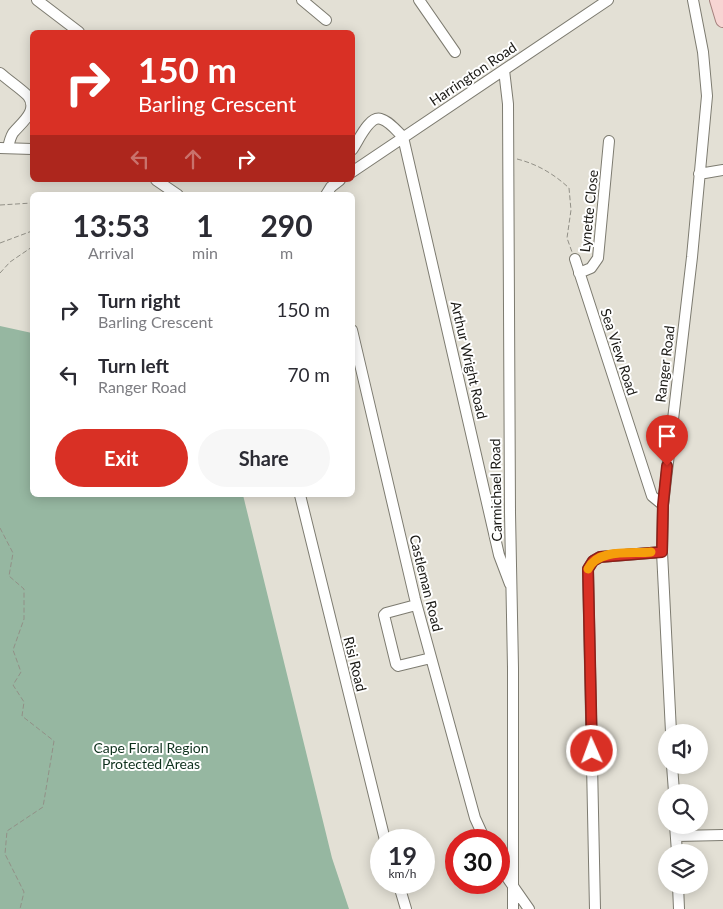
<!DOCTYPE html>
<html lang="en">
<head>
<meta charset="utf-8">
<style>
  :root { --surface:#fff; --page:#f7f7f7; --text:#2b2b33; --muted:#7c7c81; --accent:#d93025 }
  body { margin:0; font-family:Lato,sans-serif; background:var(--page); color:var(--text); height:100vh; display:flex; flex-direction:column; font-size:19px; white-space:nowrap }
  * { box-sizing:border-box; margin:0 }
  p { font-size:16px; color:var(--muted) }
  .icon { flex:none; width:28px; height:28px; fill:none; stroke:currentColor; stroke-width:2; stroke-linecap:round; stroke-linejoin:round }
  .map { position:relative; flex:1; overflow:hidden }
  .sheet { position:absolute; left:30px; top:192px; width:325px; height:305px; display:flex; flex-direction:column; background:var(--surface); border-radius:8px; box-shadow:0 2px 12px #0003 }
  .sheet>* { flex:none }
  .hud { position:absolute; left:30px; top:30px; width:325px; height:152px; border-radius:8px; box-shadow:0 2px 12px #0003; background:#d93025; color:#fff; overflow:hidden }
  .controls { position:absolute; left:658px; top:724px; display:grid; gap:10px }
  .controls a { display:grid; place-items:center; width:50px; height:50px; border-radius:50%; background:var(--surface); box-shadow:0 2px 12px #0003; font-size:25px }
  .speed { position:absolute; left:370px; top:829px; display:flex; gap:10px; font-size:25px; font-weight:700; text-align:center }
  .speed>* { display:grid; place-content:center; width:65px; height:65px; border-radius:50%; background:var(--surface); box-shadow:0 2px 12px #0003; line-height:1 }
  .speed small { font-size:12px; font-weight:400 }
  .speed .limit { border:8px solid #d22; background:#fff; color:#111 }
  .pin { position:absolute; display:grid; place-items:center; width:42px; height:42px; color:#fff; margin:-51px -21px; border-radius:50% 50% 50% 0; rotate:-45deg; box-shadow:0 0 5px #0007 }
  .pin .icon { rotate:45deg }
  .me { position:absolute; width:55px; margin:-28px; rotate:358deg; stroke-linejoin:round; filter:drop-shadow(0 0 4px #0008) }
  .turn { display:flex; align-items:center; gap:18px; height:105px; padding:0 25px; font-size:22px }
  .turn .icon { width:65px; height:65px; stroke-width:2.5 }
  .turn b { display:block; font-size:35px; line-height:42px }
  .lanes { display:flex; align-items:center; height:48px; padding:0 25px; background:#0003; justify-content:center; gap:25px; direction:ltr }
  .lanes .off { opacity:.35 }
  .eta { display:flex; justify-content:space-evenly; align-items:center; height:85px; text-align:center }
  .eta b { font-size:30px; font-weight:700; line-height:35px }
  .button { display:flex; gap:10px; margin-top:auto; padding:10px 25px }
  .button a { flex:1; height:58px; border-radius:30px; background:var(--accent); color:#fff; font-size:20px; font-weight:700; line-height:58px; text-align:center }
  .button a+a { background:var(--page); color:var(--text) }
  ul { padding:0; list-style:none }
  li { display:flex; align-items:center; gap:15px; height:65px; padding:0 25px }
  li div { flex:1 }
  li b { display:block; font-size:19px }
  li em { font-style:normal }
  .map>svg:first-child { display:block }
  .green { fill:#96b7a1 }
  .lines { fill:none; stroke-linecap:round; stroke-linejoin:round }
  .minor-casing { stroke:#7d7b70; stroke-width:12 }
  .major-casing { stroke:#a5817d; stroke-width:16 }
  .path { stroke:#929087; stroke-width:1; stroke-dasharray:5 2.5; stroke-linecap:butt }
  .minor { stroke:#fff; stroke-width:10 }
  .major { stroke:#f7d5d3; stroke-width:14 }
  .route-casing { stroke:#8d1f18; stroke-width:12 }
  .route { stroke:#d93025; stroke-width:9 }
  .slow { stroke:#f59e0b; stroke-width:9 }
  .labels { text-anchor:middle; stroke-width:4; stroke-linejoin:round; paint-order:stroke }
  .street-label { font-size:14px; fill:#191814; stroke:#fff }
  .park-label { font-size:14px; fill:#0e311d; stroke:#fff }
</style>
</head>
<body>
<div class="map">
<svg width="723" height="909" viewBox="0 0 723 909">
  <rect width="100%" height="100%" fill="#e3e0d5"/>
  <path class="green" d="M0,326L32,333V495H243L332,858L349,909H0Z"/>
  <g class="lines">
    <g class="minor-casing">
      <path id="minor" d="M37,0L79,32
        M302,0L326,20
        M419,0L455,52
        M504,70L508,104L510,513L513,668V909
        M0,73C9,81 20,88 28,96C39,111 21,123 13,133C10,138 9,143 8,148
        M0,148L32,149
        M352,150C358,142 369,115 381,119C389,121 397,131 403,137L499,555L510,584
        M352,172L608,0
        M699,174L723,170
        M156,180L178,195
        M326,195L331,187L340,180
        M575,259L652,496L663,505
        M579,273L591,268L598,258L609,141
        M352,330L415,599L475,818L485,840
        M300,495L385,840
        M416,605L386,613L384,615L396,664L398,666L431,658
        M671,732L662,552L663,505L692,257L707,96L703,52L693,0
        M672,765L674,792
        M675,825L677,852
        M676,836L723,835
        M499,866L529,909
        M398,882L406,909
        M678,885L679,909
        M595,909L588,569L593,561L600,557L662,552"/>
    </g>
    <g class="major-casing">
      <path id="major" d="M717,0L723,20"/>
    </g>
    <path class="path" d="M517,159C537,164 554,174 569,188L571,210L567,238L572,252
      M0,205L32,203
      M0,243L32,231
      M0,273L10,262L32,247
      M0,528L13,553L9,576L24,589V619L13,650L21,672L13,685L24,702L22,716L54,741L43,807L7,831L5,854L24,892L20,909"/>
    <use href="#minor" class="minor"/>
    <use href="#major" class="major"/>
  </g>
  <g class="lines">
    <g class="route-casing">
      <path id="route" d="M592,751L588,569L593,561L600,557L662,552L663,505L667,466"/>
    </g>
    <use href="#route" class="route"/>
    <path class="slow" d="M588,569C598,548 632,554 651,552"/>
  </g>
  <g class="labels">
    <g class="street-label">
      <text transform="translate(473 74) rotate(-34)" y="5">Harrington Road</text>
      <text transform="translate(589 211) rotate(-84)" y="5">Lynette Close</text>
      <text transform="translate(619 352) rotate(72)" y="5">Sea View Road</text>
      <text transform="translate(469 360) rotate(77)" y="5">Arthur Wright Road</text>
      <text transform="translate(665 364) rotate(-83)" y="5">Ranger Road</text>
      <text transform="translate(496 490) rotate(-91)" y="5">Carmichael Road</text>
      <text transform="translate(426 583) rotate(76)" y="5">Castleman Road</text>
      <text transform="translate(355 664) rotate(76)" y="5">Risi Road</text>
    </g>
    <g class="park-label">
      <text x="151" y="753">Cape Floral Region<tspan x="151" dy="16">Protected Areas</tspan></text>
    </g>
  </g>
</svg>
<div class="controls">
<a><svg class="icon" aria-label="sound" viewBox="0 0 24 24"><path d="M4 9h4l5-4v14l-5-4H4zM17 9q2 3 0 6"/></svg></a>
<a><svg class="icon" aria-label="search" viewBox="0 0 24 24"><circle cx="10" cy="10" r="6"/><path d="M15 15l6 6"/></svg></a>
<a><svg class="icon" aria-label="layers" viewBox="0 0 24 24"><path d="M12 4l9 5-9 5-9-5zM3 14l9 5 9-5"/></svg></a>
</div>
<div class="speed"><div>19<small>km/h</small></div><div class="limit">30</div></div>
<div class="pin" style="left:667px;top:466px;background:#d93025"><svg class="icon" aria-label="arrive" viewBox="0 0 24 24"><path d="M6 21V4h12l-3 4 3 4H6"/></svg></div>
<svg class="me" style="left:592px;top:751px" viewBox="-20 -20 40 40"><circle r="17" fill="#d93025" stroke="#fff" stroke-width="3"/><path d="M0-11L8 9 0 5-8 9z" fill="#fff"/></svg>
<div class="hud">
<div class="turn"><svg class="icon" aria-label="right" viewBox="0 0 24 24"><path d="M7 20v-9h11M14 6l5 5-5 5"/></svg><div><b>150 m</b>Barling Crescent</div></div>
<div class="lanes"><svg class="icon off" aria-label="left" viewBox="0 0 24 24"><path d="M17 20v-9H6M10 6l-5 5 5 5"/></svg><svg class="icon off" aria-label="ahead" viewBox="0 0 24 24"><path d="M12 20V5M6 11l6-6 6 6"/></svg><svg class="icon" aria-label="right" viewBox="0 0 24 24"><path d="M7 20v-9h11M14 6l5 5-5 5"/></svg></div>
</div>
<section class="sheet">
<div class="eta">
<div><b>13:53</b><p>Arrival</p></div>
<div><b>1</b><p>min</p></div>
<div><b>290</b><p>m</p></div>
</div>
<ul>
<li><svg class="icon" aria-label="right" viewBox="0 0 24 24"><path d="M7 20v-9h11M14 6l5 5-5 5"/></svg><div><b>Turn right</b><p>Barling Crescent</p></div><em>150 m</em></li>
<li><svg class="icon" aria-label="left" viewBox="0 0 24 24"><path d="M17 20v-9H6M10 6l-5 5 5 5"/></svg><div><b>Turn left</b><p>Ranger Road</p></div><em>70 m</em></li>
</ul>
<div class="button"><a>Exit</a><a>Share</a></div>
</section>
</div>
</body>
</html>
